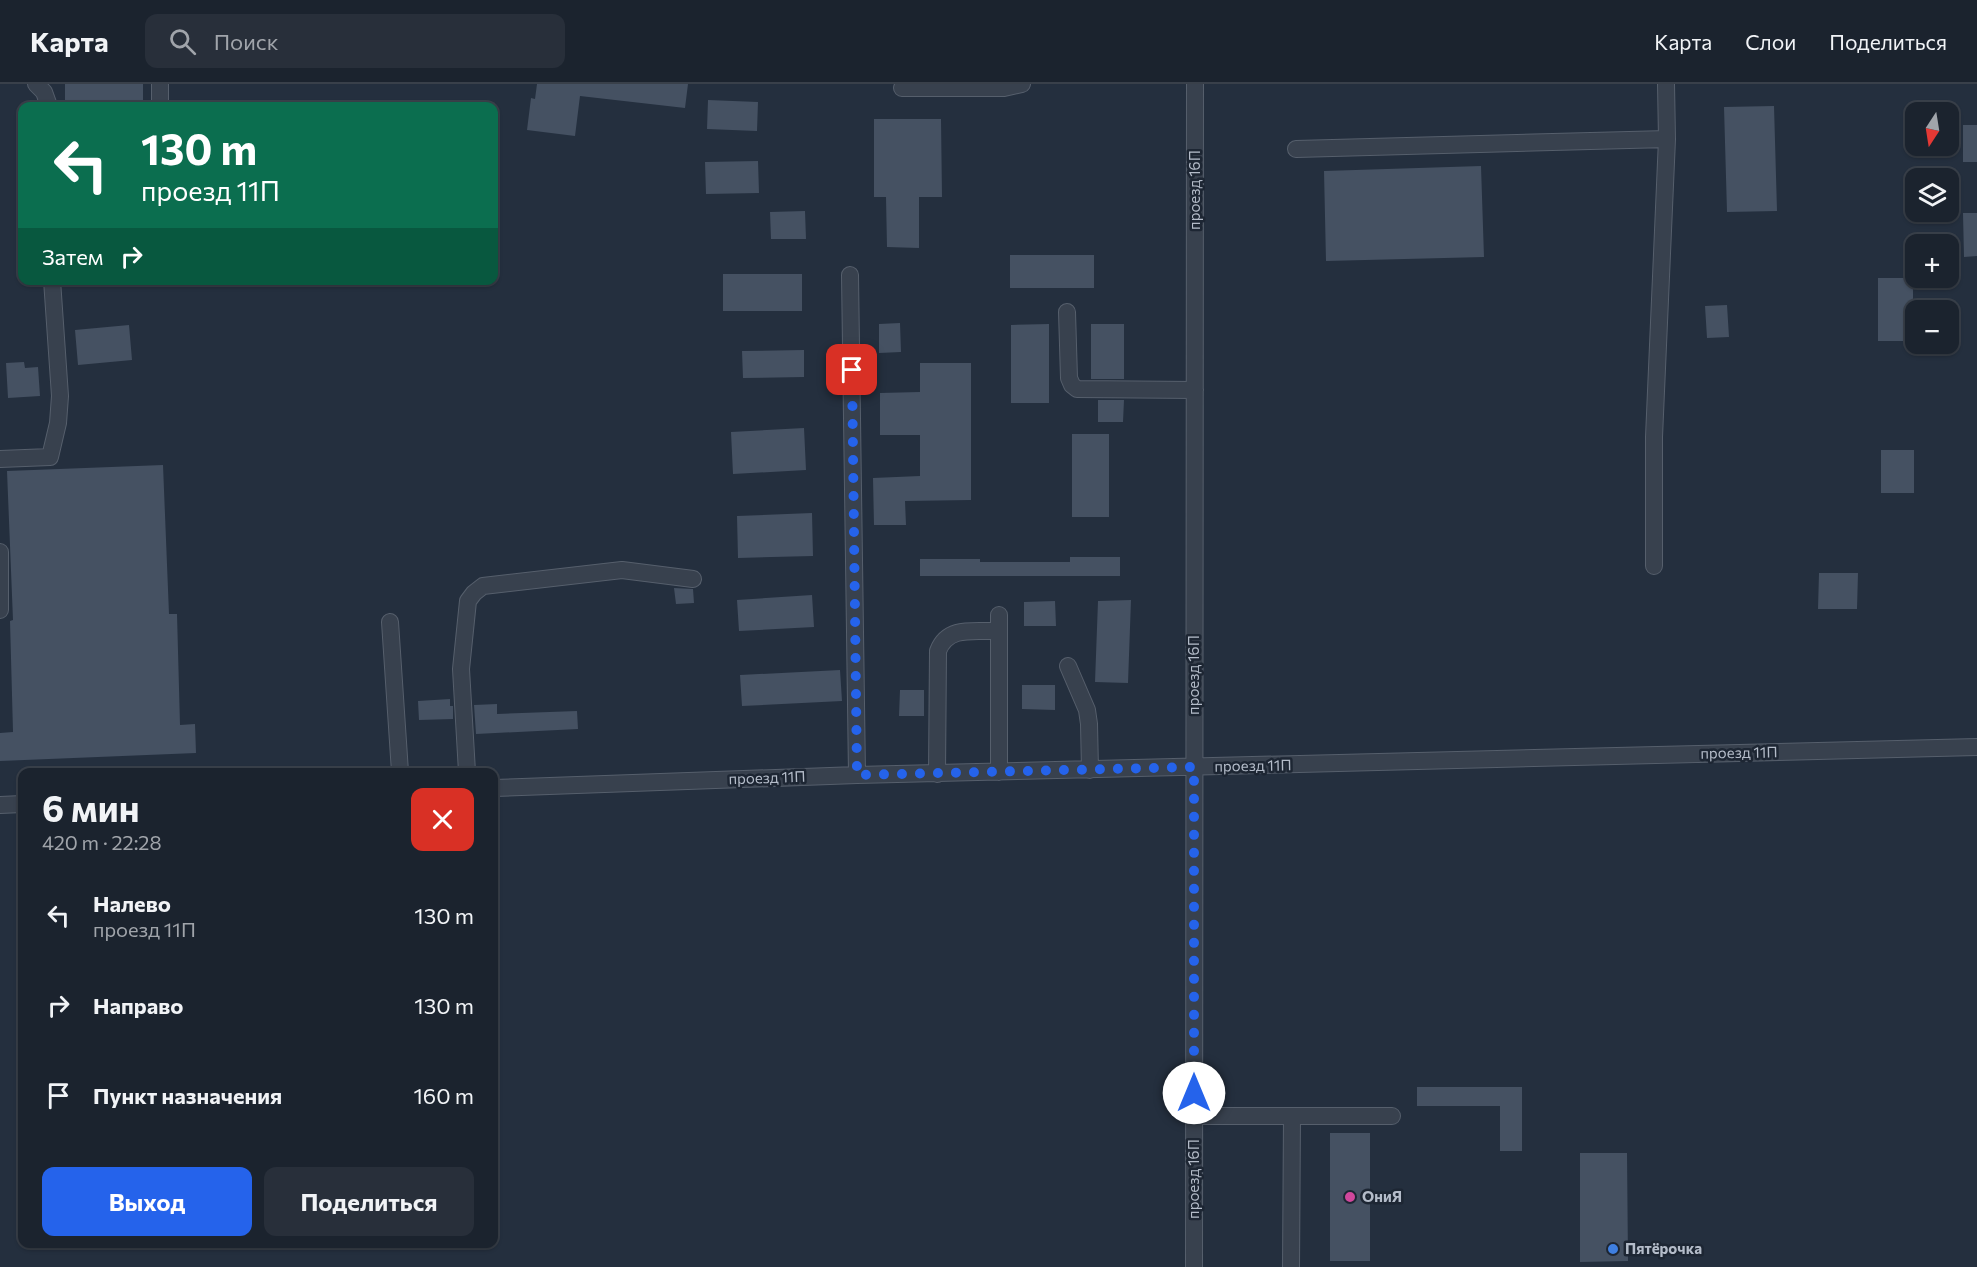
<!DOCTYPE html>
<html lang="ru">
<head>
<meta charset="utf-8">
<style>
  :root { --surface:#1b232e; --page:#282f3a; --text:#f1f3f6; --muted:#a0a4aa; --line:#39404a; --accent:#2563eb }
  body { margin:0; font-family:Commissioner,sans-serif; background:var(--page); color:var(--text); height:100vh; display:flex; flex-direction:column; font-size:22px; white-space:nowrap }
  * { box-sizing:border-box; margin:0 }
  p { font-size:20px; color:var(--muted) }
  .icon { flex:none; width:33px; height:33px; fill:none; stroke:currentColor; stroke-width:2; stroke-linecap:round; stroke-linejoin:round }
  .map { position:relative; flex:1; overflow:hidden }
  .panel { position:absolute; left:18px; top:684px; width:480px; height:480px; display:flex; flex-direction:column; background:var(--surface); border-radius:12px; box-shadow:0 2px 4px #0004,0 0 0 2px var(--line) }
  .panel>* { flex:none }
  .guide { position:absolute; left:18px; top:18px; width:480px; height:183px; border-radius:12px; box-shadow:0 2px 4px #0004,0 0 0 2px var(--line); background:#0b6e4f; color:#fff; overflow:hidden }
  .needle { width:39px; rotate:192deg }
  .buttons { position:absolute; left:1905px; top:18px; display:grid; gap:12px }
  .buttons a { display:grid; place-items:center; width:54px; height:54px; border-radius:12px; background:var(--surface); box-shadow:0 2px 4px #0004,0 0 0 2px var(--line); font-size:30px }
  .pin { position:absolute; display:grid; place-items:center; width:51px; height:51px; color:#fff; margin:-26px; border-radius:12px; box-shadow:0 3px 9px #0006 }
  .me { position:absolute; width:66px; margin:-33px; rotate:0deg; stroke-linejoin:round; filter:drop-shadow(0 0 4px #0008) }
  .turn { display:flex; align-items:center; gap:21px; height:126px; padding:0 24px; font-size:27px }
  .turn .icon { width:78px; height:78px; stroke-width:2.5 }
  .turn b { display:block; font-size:42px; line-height:51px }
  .then { display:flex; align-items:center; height:57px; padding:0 24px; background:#0003; gap:12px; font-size:22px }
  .round { display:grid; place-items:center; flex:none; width:63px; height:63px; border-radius:12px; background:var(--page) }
  .overview { display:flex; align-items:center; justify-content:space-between; height:102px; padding:0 24px }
  h1 { font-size:36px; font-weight:700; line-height:45px }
  .primary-button { display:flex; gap:12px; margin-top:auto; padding:12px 24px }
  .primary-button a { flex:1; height:69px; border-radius:12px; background:var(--accent); color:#fff; font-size:24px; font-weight:700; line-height:69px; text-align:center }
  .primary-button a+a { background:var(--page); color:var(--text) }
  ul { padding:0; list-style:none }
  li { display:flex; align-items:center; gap:18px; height:90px; padding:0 24px }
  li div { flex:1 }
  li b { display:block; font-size:22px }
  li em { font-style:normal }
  header { display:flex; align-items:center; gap:36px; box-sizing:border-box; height:84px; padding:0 30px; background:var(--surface); border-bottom:2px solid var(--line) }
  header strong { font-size:28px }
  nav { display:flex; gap:33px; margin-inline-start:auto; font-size:21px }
  .search { width:420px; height:54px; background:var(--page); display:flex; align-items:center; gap:15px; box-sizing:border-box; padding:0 21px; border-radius:12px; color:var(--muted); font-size:22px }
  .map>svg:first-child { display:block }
  .building { fill:#455162 }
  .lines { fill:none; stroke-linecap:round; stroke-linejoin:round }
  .minor-casing { stroke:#565f6c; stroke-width:18 }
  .minor { stroke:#38414e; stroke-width:16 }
  .route { stroke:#2563eb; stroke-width:10; stroke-dasharray:0 18 }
  .hotel-dot { fill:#d1479c; stroke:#1d2633; stroke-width:2 }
  .shop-dot { fill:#3f7fe0; stroke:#1d2633; stroke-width:2 }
  .labels { text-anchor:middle; stroke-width:5; stroke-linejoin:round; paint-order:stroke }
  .street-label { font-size:15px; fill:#b4bcc9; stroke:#1d2633 }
  .poi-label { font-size:15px; font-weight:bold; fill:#b4bcc9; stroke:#1d2633; text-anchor:start }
</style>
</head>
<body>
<header>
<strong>Карта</strong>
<div class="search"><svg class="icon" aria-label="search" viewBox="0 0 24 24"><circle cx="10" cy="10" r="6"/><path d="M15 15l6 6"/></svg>Поиск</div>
<nav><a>Карта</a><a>Слои</a><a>Поделиться</a></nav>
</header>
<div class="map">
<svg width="1977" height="1183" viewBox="0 0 1977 1183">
  <rect width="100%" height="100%" fill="#242f3e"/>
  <path class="building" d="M65,0H143V22H65Z
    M537,0H688L685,24L580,12L575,52L527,46L531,14L535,15Z
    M708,16L758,18L757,47L707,45Z
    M1774,22L1777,127L1727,128L1724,23Z
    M874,35H941L942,113H919V164L887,163L886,113H874Z
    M1963,41H1977V78H1963Z
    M758,77L759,109L706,110L705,78Z
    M1481,82L1484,173L1326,177L1324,87Z
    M805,127L806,155H771L770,128Z
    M1963,129H1977V172L1964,173Z
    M1010,171H1094V204H1010Z
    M723,190H802V227H723Z
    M1878,194H1913V257H1878Z
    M1727,221L1729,253L1707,254L1705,222Z
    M900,239L901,268L879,269V240Z
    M1049,240V319H1011V241Z
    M1091,240H1124V295H1091Z
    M129,241L132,276L78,281L75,246Z
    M804,266V293L743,294L742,267Z
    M24,278L25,284L38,283L40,312L8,314L6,279Z
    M920,279H971V416L905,417L906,441H874L873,394L920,392V351H880V309L920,308Z
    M1098,316H1124L1123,338H1098Z
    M804,344L806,386L733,390L731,348Z
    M1072,350H1109V433H1072Z
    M1881,366H1914V409H1881Z
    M163,381L169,530H177L180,641L195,640L196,669L0,677V649L13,648L10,537L13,536L7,387Z
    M812,429L813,472L738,474L737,432Z
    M1070,473H1120V492H920V475H980V478H1070Z
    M1819,489H1858L1857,525H1818Z
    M674,504L693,505L694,519L676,520Z
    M812,511L814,543L739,547L737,516Z
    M1131,516L1128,599L1095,598L1098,517Z
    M1055,517L1056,542H1024V518Z
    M840,586L842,617L742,622L740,591Z
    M1022,601H1055V626L1022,625Z
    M900,606H924V632H899Z
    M450,615V622H453V635L419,636L418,617Z
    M497,620V630L577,627L578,645L476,650L474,621Z
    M1417,1003H1522V1067H1500V1022H1417Z
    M1330,1049H1370V1177H1330Z
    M1580,1069H1627L1628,1177L1580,1178Z"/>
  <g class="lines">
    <g class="minor-casing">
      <path id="minor" d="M36,0L44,8L49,22
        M902,4H1004L1022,0
        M160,22V0
        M1296,65L1667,55
        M850,191L857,691
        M1067,228L1069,294L1072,301L1077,305L1195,306
        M0,375L50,373L58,339L60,312L52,196
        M0,468V526
        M1654,482V353L1667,55L1666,0
        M390,538L400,688
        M1068,582L1087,626L1089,640L1090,686
        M467,688L461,585L468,517L474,509L483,502L622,486L693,495
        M999,688V531
        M937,690L938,567C948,541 975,548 999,547
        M494,704L857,691L1977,663
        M0,721L22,720
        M1194,1032H1392
        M1194,1183L1195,0
        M1291,1183L1292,1032"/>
    </g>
    <use href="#minor" class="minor"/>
  </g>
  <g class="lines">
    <path class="route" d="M852,286L857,691L1194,683V1009"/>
  </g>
  <circle class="hotel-dot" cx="1350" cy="1113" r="6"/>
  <circle class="shop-dot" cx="1613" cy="1165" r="6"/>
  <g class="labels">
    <g class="street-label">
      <text transform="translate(1195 106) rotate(-90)" y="5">проезд 16П</text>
      <text transform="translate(1194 591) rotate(-90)" y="5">проезд 16П</text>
      <text transform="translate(1739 669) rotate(-1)" y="5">проезд 11П</text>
      <text transform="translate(1253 682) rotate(-1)" y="5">проезд 11П</text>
      <text transform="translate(767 694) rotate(-2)" y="5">проезд 11П</text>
      <text transform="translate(1194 1095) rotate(-90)" y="5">проезд 16П</text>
    </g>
    <g class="poi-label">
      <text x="1362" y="1118">ОниЯ</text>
      <text x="1625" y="1170">Пятёрочка</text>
    </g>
  </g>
</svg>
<div class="buttons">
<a><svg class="needle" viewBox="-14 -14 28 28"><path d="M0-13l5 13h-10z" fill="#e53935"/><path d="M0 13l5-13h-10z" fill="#a0a4aa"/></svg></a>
<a><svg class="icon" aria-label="layers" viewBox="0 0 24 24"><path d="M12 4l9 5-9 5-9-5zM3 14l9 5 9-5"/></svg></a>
<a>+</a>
<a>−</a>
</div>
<div class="pin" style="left:852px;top:286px;background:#d93025"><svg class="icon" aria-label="arrive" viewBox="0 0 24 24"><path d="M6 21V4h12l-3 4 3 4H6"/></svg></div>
<svg class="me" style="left:1194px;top:1009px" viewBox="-20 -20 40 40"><circle r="19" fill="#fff"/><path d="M0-13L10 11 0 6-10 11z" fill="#2563eb"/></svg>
<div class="guide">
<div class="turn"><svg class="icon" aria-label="left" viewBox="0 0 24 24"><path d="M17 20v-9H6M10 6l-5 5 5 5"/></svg><div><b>130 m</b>проезд 11П</div></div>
<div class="then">Затем<svg class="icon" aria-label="right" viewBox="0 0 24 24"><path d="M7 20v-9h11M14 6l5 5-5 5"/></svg></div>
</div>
<section class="panel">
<div class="overview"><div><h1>6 мин</h1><p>420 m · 22:28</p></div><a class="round" style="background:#d93025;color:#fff"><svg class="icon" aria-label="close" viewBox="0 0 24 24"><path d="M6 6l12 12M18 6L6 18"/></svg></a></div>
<ul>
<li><svg class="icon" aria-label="left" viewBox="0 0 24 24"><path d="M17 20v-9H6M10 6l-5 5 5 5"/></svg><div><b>Налево</b><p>проезд 11П</p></div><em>130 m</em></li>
<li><svg class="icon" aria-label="right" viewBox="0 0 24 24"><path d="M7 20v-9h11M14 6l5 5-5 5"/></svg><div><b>Направо</b></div><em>130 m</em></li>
<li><svg class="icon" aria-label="arrive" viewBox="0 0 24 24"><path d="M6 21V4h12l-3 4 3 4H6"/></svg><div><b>Пункт назначения</b></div><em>160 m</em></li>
</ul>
<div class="primary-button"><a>Выход</a><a>Поделиться</a></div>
</section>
</div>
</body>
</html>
